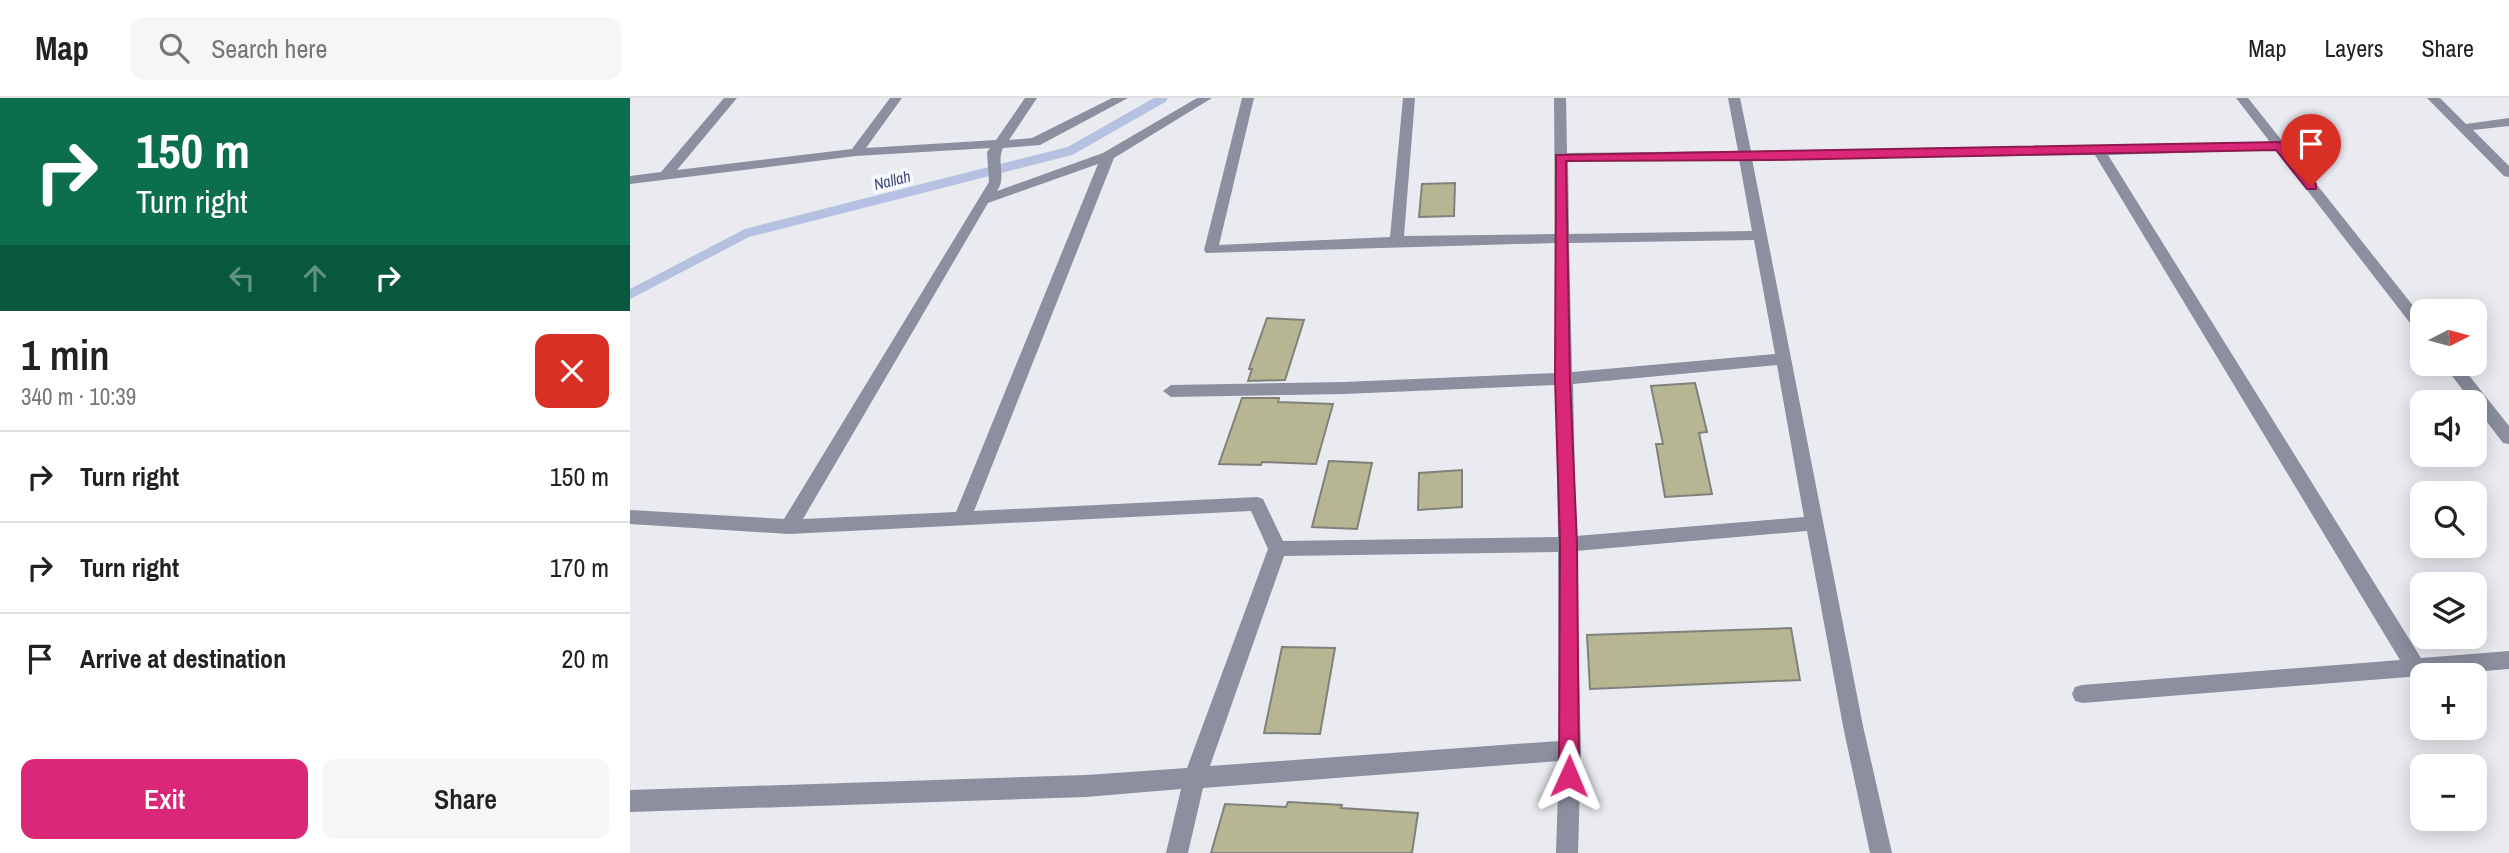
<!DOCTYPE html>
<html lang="en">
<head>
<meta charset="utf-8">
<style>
  :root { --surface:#fff; --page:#f6f6f6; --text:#222; --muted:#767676; --line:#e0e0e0; --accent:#db2777 }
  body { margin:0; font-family:"Archivo Narrow",sans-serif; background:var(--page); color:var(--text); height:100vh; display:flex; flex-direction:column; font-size:26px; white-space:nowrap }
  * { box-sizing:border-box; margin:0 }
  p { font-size:23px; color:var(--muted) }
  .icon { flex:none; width:38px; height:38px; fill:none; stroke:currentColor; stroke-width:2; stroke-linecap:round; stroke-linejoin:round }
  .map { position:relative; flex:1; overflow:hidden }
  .drawer { display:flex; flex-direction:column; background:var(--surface); width:630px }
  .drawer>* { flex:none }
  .hud { background:#0b6e4f; color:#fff; overflow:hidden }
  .needle { width:46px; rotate:84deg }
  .tools { position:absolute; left:1780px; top:201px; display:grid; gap:14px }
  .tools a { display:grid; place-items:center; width:77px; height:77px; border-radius:14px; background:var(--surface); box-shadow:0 4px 18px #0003; font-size:35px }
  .pin { position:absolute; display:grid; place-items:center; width:60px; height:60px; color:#fff; margin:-72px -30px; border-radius:50% 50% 50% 0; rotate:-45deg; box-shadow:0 0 7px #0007 }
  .pin .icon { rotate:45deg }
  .me { position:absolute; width:77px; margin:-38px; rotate:1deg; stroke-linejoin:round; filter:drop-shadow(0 0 5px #0008) }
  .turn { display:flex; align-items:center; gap:24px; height:147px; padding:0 21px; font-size:32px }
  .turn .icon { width:91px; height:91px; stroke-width:2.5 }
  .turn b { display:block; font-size:49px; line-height:60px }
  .lanes { display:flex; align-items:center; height:66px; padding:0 21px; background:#0003; justify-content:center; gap:35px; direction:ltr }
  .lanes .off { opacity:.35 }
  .round { display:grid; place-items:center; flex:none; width:74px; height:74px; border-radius:14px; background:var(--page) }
  .overview { display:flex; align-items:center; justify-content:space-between; height:119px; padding:0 21px }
  h1 { font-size:42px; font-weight:600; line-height:52px }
  .action { display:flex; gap:14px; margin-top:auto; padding:14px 21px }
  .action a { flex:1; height:80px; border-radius:14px; background:var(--accent); color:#fff; font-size:28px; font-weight:600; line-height:80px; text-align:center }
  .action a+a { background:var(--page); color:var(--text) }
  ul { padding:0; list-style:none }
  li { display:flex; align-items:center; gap:21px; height:91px; padding:0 21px; border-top:2px solid var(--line) }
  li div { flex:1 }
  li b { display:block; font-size:26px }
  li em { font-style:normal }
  header { display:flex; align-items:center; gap:42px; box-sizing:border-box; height:98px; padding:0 35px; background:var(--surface); border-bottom:2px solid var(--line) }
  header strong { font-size:33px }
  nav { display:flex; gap:38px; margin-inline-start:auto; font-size:24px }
  .search { width:490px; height:63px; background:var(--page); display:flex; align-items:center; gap:18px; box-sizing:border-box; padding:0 24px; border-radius:14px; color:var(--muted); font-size:26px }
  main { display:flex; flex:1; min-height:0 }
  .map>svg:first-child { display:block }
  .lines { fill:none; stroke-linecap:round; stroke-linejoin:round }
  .stream { stroke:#b6c0e1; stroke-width:9 }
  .building { fill:#b6b693; stroke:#81817c; stroke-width:2 }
  .minor { fill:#8b8f9e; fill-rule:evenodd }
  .route { fill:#db2777; stroke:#8e194d; stroke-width:2 }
  .labels { text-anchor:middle; stroke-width:7; stroke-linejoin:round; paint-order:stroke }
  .far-water-label { font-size:16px; font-style:italic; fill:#424c7b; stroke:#f7f8fe }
</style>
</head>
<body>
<header>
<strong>Map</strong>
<div class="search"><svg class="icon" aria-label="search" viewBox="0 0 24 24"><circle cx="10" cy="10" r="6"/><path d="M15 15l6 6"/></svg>Search here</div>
<nav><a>Map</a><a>Layers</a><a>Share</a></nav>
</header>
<main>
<section class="drawer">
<div class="hud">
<div class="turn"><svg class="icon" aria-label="right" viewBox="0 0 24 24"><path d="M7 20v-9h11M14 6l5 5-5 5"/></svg><div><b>150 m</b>Turn right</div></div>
<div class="lanes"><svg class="icon off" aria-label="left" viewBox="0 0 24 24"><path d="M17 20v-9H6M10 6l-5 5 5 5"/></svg><svg class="icon off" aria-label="ahead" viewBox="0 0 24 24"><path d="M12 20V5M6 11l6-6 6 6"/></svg><svg class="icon" aria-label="right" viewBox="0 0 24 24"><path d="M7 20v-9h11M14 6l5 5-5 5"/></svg></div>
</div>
<div class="overview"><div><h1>1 min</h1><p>340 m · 10:39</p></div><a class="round" style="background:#d93025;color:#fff"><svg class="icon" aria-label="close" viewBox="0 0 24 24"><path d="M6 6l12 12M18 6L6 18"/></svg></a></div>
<ul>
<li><svg class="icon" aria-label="right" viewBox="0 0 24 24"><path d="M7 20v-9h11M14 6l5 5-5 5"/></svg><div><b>Turn right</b></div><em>150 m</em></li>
<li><svg class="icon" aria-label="right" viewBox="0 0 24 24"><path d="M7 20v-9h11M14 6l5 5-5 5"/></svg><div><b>Turn right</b></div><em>170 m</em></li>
<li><svg class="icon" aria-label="arrive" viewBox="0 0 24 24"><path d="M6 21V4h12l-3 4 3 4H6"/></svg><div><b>Arrive at destination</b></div><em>20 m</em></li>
</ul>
<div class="action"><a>Exit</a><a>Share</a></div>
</section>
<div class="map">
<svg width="1879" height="755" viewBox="0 0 1879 755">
  <rect width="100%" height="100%" fill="#e9ebf0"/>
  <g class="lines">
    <path class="stream" d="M0,196L117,135L440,53L533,0"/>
  </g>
  <path class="building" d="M825,85L824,118L789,119L792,86Z
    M637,220L674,222L655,282L618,283L622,271H619Z
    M1065,285L1077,334L1069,335L1082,396L1035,399L1026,346H1033L1021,288Z
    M612,300H649L648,304L703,306L686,366L632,364L631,367L589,366Z
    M699,363L742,365L727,431L682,429Z
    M832,372V409L788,412L789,375Z
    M1161,530L1170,582L960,591L957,537Z
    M652,549L705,550L690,636L634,635Z
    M658,704L712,707L711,710L788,715L782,755H581L595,706L656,709Z"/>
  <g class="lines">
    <path class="minor" d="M94,0H107L47,72L222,51L260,0H272L236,50L366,42L395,0H407L379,42L402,40L482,0H498L410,47L373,50C366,64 377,79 367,93L473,55L567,0H582L484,60L344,413L627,399L633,401L653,443L928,439L926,287L714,296L541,299L533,293L541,287L714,284L926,275L925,145L576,155L574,152L612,0H624L589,147L760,139L773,0H785L774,138L925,136L924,0H936L937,55L1108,53L1098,0H1110L1121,53L1640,44L1606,0H1618L1792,219V235L1787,234L1646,52L1478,57L1791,560L1879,553V571L1452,605L1445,603L1442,596L1445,589L1452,587L1770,562L1465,57L1122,61L1233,628L1262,755H1240L1213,628L1177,433L946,453L951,652L948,755H926L929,663L573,690L558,755H536L551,691L456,699L0,714V692L456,677L557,670L638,451L621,413L159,436L0,426V412L154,421L359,84L357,54L360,50L226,58L0,86V78L31,74ZM1109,61L1122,133L939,136L938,63ZM468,66L326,414L173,421L358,105ZM1124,142L1145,256L942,274L939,145ZM1147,267L1174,419L946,438L943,286ZM928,454L929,643L580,668L654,458Z
      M1797,0H1810L1836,26L1879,20V28L1843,32L1879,68V79L1874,78Z
      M1813,266H1830L1879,328V346L1873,345Z"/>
  </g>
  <path class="route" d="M1650,44L1654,45L1686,86V91H1677L1646,52L1142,62L936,63L940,281L947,446L949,678L946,684L939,687L932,684L929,678L930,446L925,281L926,57Z"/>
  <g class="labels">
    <g class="far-water-label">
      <text transform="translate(262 82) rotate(-14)" y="6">Nallah</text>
    </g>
  </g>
</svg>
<div class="tools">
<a><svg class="needle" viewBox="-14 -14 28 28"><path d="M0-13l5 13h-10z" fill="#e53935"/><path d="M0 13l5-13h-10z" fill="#767676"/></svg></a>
<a><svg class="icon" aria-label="sound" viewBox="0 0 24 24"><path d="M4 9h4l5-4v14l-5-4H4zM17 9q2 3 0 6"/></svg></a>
<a><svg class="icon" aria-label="search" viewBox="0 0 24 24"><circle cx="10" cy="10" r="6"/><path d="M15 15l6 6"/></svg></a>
<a><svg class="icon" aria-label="layers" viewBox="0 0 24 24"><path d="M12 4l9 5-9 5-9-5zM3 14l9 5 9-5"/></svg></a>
<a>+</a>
<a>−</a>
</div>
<div class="pin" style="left:1681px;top:88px;background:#d93025"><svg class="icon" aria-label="arrive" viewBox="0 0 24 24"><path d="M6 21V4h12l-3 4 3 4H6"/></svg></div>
<svg class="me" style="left:939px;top:678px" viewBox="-20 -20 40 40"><path d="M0-17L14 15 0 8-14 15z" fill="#db2777" stroke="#fff" stroke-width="4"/></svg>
</div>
</main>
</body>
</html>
